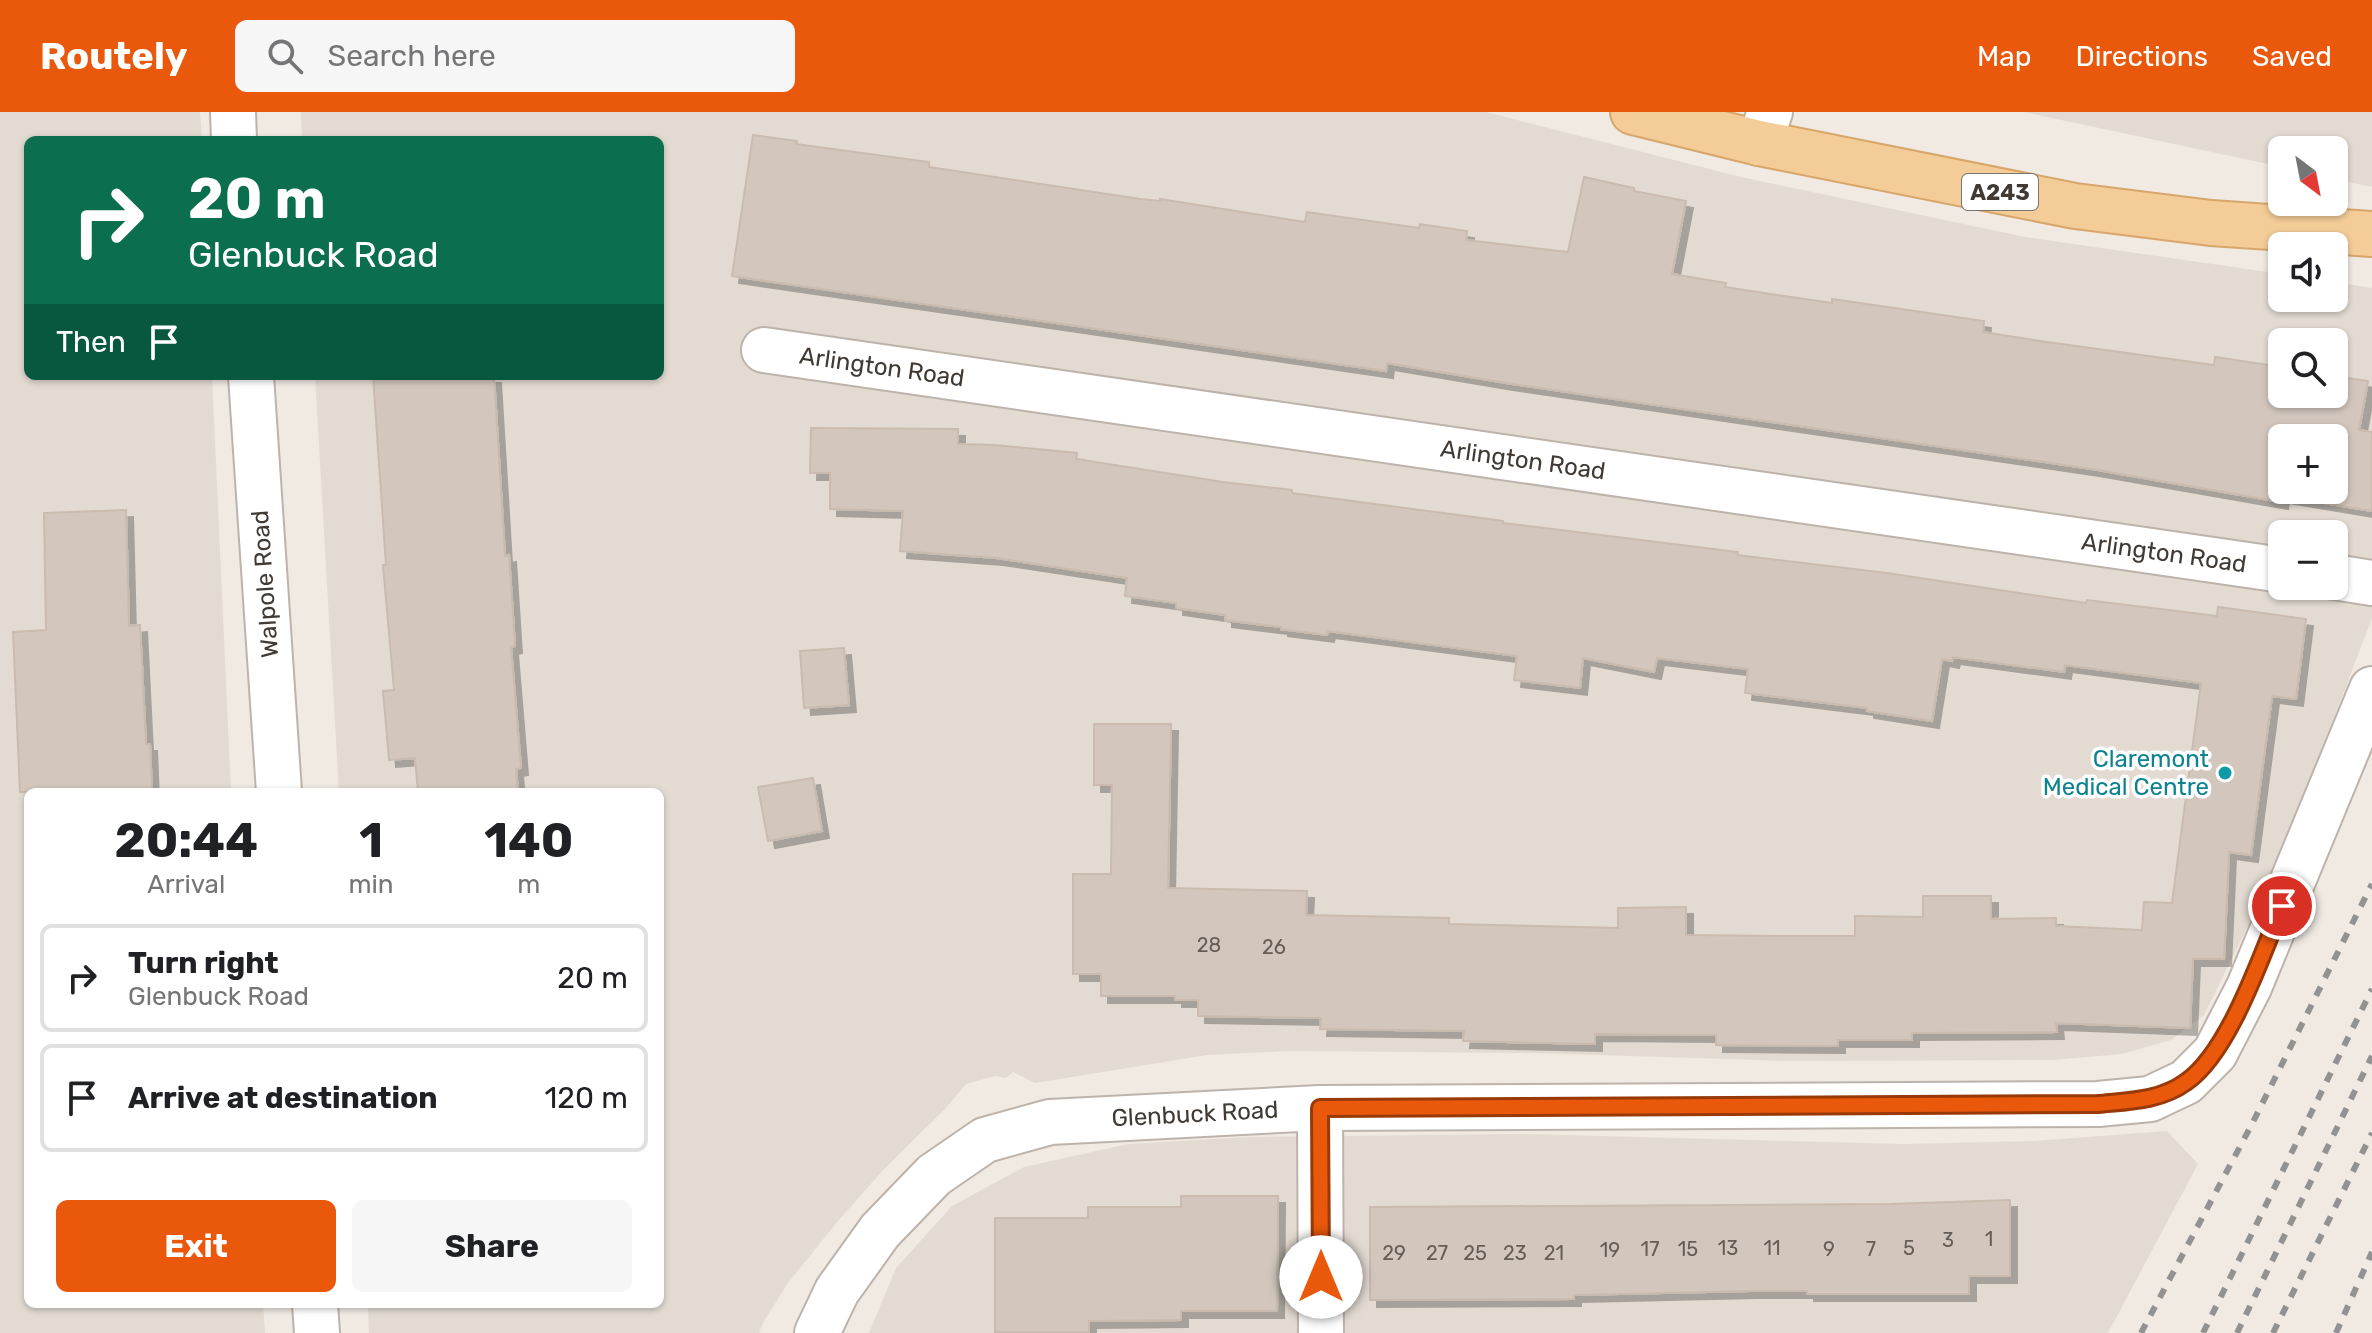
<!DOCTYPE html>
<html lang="en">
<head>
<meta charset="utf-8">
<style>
  :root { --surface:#fff; --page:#f6f6f6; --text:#202124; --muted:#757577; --line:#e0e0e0; --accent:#ea580c }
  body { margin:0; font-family:Rubik,sans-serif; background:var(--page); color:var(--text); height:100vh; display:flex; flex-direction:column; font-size:30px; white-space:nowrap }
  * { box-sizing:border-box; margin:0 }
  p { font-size:26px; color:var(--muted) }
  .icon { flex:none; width:44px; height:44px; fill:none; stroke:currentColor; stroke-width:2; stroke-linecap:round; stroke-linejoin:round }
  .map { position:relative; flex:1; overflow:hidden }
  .drawer { position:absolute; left:24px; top:676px; width:640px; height:520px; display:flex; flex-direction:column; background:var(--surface); border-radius:12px; box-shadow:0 2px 6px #0004 }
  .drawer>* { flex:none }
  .guide { position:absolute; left:24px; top:24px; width:640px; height:244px; border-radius:12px; box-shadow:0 2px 6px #0004; background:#0b6e4f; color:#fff; overflow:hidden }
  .needle { width:52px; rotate:148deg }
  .tools { position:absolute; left:2268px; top:24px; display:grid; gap:16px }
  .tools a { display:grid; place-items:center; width:80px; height:80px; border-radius:12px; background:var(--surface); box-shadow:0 2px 6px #0004; font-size:40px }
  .pin { position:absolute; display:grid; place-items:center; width:68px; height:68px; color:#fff; margin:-34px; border:4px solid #fff; border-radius:50%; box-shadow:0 2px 8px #0007 }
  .me { position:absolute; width:88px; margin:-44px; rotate:0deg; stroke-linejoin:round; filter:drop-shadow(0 0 6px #0008) }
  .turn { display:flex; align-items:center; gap:28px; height:168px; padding:0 32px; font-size:36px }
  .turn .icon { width:104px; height:104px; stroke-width:2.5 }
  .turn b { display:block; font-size:56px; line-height:68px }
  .then { display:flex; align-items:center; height:76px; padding:0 32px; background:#0003; gap:16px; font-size:30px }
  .eta { display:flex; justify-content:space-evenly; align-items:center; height:136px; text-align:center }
  .eta b { font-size:48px; font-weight:700; line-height:56px }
  .action { display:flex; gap:16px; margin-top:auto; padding:16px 32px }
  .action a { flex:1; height:92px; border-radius:12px; background:var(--accent); color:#fff; font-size:32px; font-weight:700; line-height:92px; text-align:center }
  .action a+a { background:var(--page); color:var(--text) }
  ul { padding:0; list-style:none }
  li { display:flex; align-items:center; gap:24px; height:108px; margin:0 16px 12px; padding:0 16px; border:4px solid var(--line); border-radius:12px }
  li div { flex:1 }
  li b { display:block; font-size:30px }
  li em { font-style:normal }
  header { display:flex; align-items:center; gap:48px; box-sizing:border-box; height:112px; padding:0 40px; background:var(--accent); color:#fff }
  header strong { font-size:38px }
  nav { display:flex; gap:44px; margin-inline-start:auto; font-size:28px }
  .search { width:560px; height:72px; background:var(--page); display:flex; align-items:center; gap:20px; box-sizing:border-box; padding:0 28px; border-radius:12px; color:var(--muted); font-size:30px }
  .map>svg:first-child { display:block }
  .residential { fill:#e3dbd2; fill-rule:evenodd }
  .building { fill:#d3c7bd; stroke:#cabbae; stroke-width:2; fill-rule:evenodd; filter:url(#shadow) }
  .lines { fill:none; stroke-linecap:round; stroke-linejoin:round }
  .minor-casing { stroke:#bdb3aa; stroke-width:48 }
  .major-casing { stroke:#d7a66a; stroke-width:48 }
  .minor { stroke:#fff; stroke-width:44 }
  .major { stroke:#f4cc98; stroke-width:44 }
  .rail { stroke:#929292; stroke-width:6; stroke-dasharray:10 10; stroke-linecap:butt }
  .route-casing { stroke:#983908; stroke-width:20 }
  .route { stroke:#ea580c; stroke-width:14 }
  .culture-dot { fill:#0f9aa8; stroke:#fff; stroke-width:3 }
  .labels { text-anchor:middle; stroke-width:7; stroke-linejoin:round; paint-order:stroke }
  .number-label { font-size:20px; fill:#665d56 }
  .shield { fill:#fff; stroke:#7a7571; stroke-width:2 }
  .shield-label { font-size:22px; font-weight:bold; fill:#413a34 }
  .street-label { font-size:24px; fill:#413a34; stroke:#fff }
  .culture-label { font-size:24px; fill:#0d838f; stroke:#fff; text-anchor:end }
</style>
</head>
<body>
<header>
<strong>Routely</strong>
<div class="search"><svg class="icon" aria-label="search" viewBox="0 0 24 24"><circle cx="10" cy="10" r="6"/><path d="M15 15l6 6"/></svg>Search here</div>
<nav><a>Map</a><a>Directions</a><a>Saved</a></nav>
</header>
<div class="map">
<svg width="2372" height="1221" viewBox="0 0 2372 1221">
  <defs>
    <filter id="shadow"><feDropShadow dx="7" dy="7" stdDeviation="0" flood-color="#0004"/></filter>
  </defs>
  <rect width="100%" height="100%" fill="#f0eae3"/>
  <path class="residential" d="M0,0H200L202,28H28V264H212L231,680H28V1192H263L265,1221H0Z
    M301,0H1486L1741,65L2025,125L2282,162V186H2334V170L2372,176V506L2278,753L2204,903L2171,928L2122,942L2053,948L1785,949L1535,941L1289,939L1207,943L1035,971L1013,960L1006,966L995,964L966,972L946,996L884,1057L838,1109L788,1171L764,1209L759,1221H369L368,1192H660V680H339L315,264H660V28H302ZM2282,230H2334V282H2282ZM2282,326H2334V378H2282ZM2282,422H2334V474H2282Z
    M2024,0H2372V75L2334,67V38H2282V55Z
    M2167,1019L2198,1052L2108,1221H869L896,1156L952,1094L1024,1055L1128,1032L1249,1025L1523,1022L1904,1032L2034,1029Z"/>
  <path class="building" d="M753,23L797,29L796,32L929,50V55L1140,87L1160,89V87L1305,110L1307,100L1419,116L1420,112L1467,119L1466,128L1568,140L1584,65L1634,76V79L1686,89L1672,162L1726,171L1725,175L1777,183L1832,191V187L1984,209L1983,220L2040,229L2214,253L2215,245L2282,255V282H2334V264L2368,269L2359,318L2372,320V399L2282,384L2281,390L2092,357L1506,271L1387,251L1386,259L732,164ZM2282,326H2334V378H2282Z
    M373,264H494L505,444L509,443L515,534L511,535L521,656L516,657L518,680H418L415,646L389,648L383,579L394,578L383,453H386Z
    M811,316L958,317V332L995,333L1077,341L1076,347L1223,370L1292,378V381L1503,409V411L1738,440L1737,443L1887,461L2086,491L2087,488L2217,504L2218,495L2306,507L2296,587L2272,584L2251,743L2229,740L2224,847H2193L2190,916L2056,911L2057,920L1912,921V928H1838V934L1716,933V923L1595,922V932L1463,929L1464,919L1320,917L1321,906L1198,904V888H1175V884H1101V862H1073V762H1111L1112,673H1094V612H1171L1168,776L1307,779L1306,803L1449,806V812L1618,816V796L1686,795V823L1781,824H1855V804L1923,805V784H1991V807L2056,806V814L2142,818L2144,790L2172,791L2201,571L2065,553L2064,560L1953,545L1952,549L1942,547L1932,609L1867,599V596L1745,581L1748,557L1657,546L1654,560L1583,546L1580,576L1514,568L1517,544L1328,519L1327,523L1281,517V515L1225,508V503L1176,496V491L1125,484L1127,466L996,446L900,439L903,399L830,397V361H810Z
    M126,398L129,514L140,513L146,632H150L152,680H20L13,520L46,518L44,401Z
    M844,536L849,593L804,596L800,539Z
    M813,666L822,719L768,729L758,675Z
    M1181,1084H1278L1277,1199H1181V1208L1089,1209V1220H995V1106H1088V1095H1181Z
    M2010,1088V1164H1969V1182H1807V1179H1750L1574,1183V1187L1370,1188V1095L1890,1092Z"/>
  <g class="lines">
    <g class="minor-casing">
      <path id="minor" d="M233,0L234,28
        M1759,31L1770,0
        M764,238L2282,458
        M251,264L279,680
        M2334,465L2372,471
        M1320,996L1321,1221
        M315,1192L317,1221
        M817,1221L837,1179L880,1119L934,1063L985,1028L1050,1010L1320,996L2098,992L2150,987L2186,970L2215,941L2249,875L2372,577"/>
    </g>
    <g class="major-casing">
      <path id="major" d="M1633,0L1759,31L2075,94L2211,111L2372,122"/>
    </g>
    <use href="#minor" class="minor"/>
    <use href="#major" class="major"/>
    <path class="rail" d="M2141,1221L2252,1012L2372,772
      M2203,1221L2372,877
      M2237,1221L2372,944
      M2273,1221L2372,1021
      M2336,1221L2372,1140"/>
  </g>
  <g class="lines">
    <g class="route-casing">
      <path id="route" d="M1321,1165L1320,996L2098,992C2128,989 2160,989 2186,970C2229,941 2262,842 2282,794"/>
    </g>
    <use href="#route" class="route"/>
  </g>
  <circle class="culture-dot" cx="2225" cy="661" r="8"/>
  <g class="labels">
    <g class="number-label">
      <text x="1209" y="840">28</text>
      <text x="1274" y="842">26</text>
      <text x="1989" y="1134">1</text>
      <text x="1948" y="1135">3</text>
      <text x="1728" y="1143">13</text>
      <text x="1772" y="1143">11</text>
      <text x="1909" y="1143">5</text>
      <text x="1650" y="1144">17</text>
      <text x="1688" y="1144">15</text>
      <text x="1829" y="1144">9</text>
      <text x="1871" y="1144">7</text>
      <text x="1610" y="1145">19</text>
      <text x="1394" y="1148">29</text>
      <text x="1437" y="1148">27</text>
      <text x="1475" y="1148">25</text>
      <text x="1515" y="1148">23</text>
      <text x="1554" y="1148">21</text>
    </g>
    <rect class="shield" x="1962" y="62" width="76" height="36" rx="6"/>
    <g class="shield-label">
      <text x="2000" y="88">A243</text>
    </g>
    <g class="street-label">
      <text transform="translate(882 255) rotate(8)" y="8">Arlington Road</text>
      <text transform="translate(1523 348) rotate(8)" y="8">Arlington Road</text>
      <text transform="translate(2164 441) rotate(8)" y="8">Arlington Road</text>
      <text transform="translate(265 472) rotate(-94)" y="8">Walpole Road</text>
      <text transform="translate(1195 1002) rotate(-3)" y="8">Glenbuck Road</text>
    </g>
    <g class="culture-label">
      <text x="2209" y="655">Claremont<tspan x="2209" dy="28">Medical Centre</tspan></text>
    </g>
  </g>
</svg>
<div class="tools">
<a><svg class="needle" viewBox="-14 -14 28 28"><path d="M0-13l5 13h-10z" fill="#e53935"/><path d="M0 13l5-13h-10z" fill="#757577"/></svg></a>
<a><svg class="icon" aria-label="sound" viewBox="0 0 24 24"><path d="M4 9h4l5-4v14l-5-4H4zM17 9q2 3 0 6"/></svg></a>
<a><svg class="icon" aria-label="search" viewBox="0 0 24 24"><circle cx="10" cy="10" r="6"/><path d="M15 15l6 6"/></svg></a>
<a>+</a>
<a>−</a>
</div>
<div class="pin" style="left:2282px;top:794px;background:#d93025"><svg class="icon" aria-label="arrive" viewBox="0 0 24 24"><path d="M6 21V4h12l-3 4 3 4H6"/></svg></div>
<svg class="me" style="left:1321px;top:1165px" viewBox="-20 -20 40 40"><circle r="19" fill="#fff"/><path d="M0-13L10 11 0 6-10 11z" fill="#ea580c"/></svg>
<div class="guide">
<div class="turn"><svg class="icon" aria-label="right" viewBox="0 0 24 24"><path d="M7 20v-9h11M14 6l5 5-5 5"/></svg><div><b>20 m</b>Glenbuck Road</div></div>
<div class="then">Then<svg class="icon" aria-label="arrive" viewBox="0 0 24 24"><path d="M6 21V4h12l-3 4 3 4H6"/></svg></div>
</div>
<section class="drawer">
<div class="eta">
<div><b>20:44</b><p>Arrival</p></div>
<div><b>1</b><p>min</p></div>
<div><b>140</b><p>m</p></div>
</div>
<ul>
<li><svg class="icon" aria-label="right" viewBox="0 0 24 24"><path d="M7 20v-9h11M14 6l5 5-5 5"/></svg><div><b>Turn right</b><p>Glenbuck Road</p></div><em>20 m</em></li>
<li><svg class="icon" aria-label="arrive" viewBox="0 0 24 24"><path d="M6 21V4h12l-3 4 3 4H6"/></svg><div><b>Arrive at destination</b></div><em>120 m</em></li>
</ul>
<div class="action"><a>Exit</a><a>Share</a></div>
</section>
</div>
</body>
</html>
